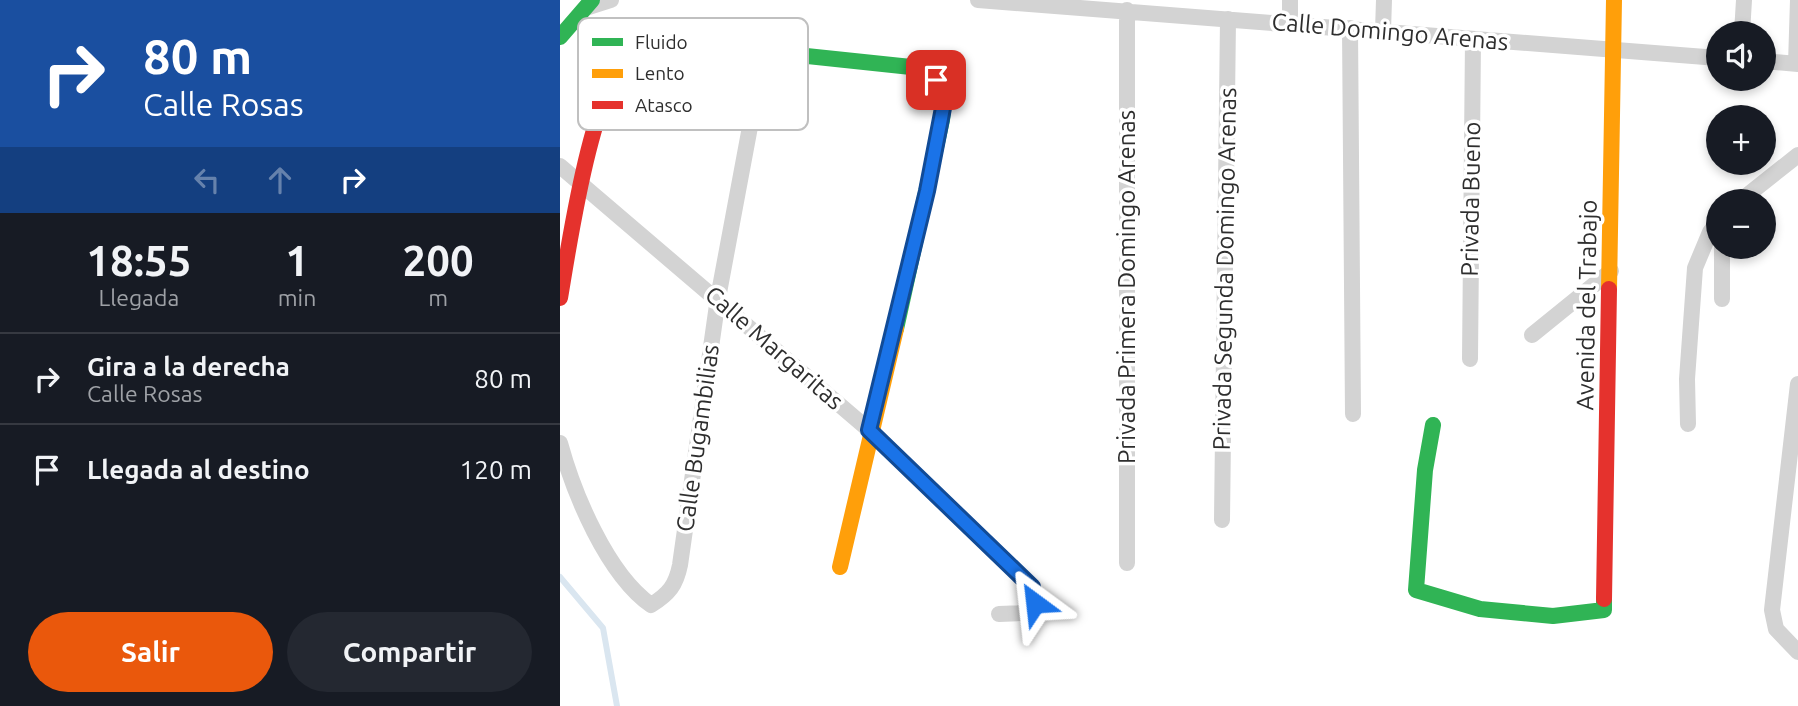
<!DOCTYPE html>
<html lang="es">
<head>
<meta charset="utf-8">
<style>
  :root { --surface:#171b24; --page:#242831; --text:#f1f3f6; --muted:#9ea1a6; --line:#363941; --accent:#ea580c }
  body { margin:0; font-family:Ubuntu,sans-serif; background:var(--page); color:var(--text); height:100vh; display:flex; flex-direction:column; font-size:26px; white-space:nowrap }
  * { box-sizing:border-box; margin:0 }
  p { font-size:23px; color:var(--muted) }
  .icon { flex:none; width:38px; height:38px; fill:none; stroke:currentColor; stroke-width:2; stroke-linecap:round; stroke-linejoin:round }
  .map { position:relative; flex:1; overflow:hidden }
  .details { display:flex; flex-direction:column; background:var(--surface); width:560px }
  .details>* { flex:none }
  .guide { background:#1a4fa0; color:#fff; overflow:hidden }
  .controls { position:absolute; left:1146px; top:21px; display:grid; gap:14px }
  .controls a { display:grid; place-items:center; width:70px; height:70px; border-radius:50%; background:var(--surface); box-shadow:0 4px 10px #0003; font-size:35px }
  .pin { position:absolute; display:grid; place-items:center; width:60px; height:60px; color:#fff; margin:-30px; border-radius:14px; box-shadow:0 4px 10px #0006 }
  .me { position:absolute; width:77px; margin:-38px; rotate:330deg; stroke-linejoin:round; filter:drop-shadow(0 0 5px #0008) }
  .turn { display:flex; align-items:center; gap:24px; height:147px; padding:0 28px; font-size:32px }
  .turn .icon { width:91px; height:91px; stroke-width:2.5 }
  .turn b { display:block; font-size:49px; line-height:60px }
  .lanes { display:flex; align-items:center; height:66px; padding:0 28px; background:#0003; justify-content:center; gap:35px; direction:ltr }
  .lanes .off { opacity:.35 }
  .eta { display:flex; justify-content:space-evenly; align-items:center; height:119px; text-align:center }
  .eta b { font-size:42px; font-weight:700; line-height:49px }
  .action { display:flex; gap:14px; margin-top:auto; padding:14px 28px }
  .action a { flex:1; height:80px; border-radius:42px; background:var(--accent); color:#fff; font-size:28px; font-weight:700; line-height:80px; text-align:center }
  .action a+a { background:var(--page); color:var(--text) }
  ul { padding:0; list-style:none }
  li { display:flex; align-items:center; gap:21px; height:91px; padding:0 28px; border-top:2px solid var(--line) }
  li div { flex:1 }
  li b { display:block; font-size:26px }
  li em { font-style:normal }
  main { display:flex; flex:1; min-height:0 }
  .map>svg:first-child { display:block }
  .lines { fill:none; stroke-linecap:round; stroke-linejoin:round }
  .stream { stroke:#dae6f0; stroke-width:6 }
  .street { stroke:#d3d3d3; stroke-width:16 }
  .fast { stroke:#30b455; stroke-width:16 }
  .slow { stroke:#ff9f0a; stroke-width:16 }
  .jam { stroke:#e5322d; stroke-width:16 }
  .route-casing { stroke:#114b97; stroke-width:18 }
  .route { stroke:#1a73e8; stroke-width:12 }
  .labels { text-anchor:middle; stroke-width:7; stroke-linejoin:round; paint-order:stroke }
  .street-label { font-size:24px; fill:#2e2e2e; stroke:#fff }
  .key { fill:#fff; stroke:#c0c0c0; stroke-width:2 }
  .key-label { font-size:19px; fill:#2e2e2e }
</style>
</head>
<body>
<main>
<section class="details">
<div class="guide">
<div class="turn"><svg class="icon" aria-label="right" viewBox="0 0 24 24"><path d="M7 20v-9h11M14 6l5 5-5 5"/></svg><div><b>80 m</b>Calle Rosas</div></div>
<div class="lanes"><svg class="icon off" aria-label="left" viewBox="0 0 24 24"><path d="M17 20v-9H6M10 6l-5 5 5 5"/></svg><svg class="icon off" aria-label="ahead" viewBox="0 0 24 24"><path d="M12 20V5M6 11l6-6 6 6"/></svg><svg class="icon" aria-label="right" viewBox="0 0 24 24"><path d="M7 20v-9h11M14 6l5 5-5 5"/></svg></div>
</div>
<div class="eta">
<div><b>18:55</b><p>Llegada</p></div>
<div><b>1</b><p>min</p></div>
<div><b>200</b><p>m</p></div>
</div>
<ul>
<li><svg class="icon" aria-label="right" viewBox="0 0 24 24"><path d="M7 20v-9h11M14 6l5 5-5 5"/></svg><div><b>Gira a la derecha</b><p>Calle Rosas</p></div><em>80 m</em></li>
<li><svg class="icon" aria-label="arrive" viewBox="0 0 24 24"><path d="M6 21V4h12l-3 4 3 4H6"/></svg><div><b>Llegada al destino</b></div><em>120 m</em></li>
</ul>
<div class="action"><a>Salir</a><a>Compartir</a></div>
</section>
<div class="map">
<svg width="1238" height="706" viewBox="0 0 1238 706">
  <rect width="100%" height="100%" fill="#fff"/>
  <g class="lines">
    <path class="stream" d="M0,577L43,628L57,706"/>
    <path class="street" d="M418,0L1158,58
      M26,8L51,0
      M567,10V563
      M730,24V0
      M790,28L793,414
      M823,31L824,0
      M1182,33L1184,0
      M1204,61L1238,64
      M1236,64L1238,0
      M0,166L309,430L472,587L475,603L463,613L439,614
      M1180,201L1238,155
      M1162,247V299
      M972,335L1051,271
      M910,359L913,39
      M1238,384L1212,610L1216,629L1238,652
      M1128,424L1127,379L1135,268L1150,232L1158,222
      M0,443C14,494 47,574 91,605C109,594 116,585 120,565L158,298L204,52
      M662,520L668,19"/>
    <path class="fast" d="M0,37L32,0
      M190,50L351,67C379,76 386,92 382,120L336,329
      M873,425L865,470L856,590L920,609L993,616L1044,610V599"/>
    <path class="slow" d="M1049,289L1054,0
      M280,567L336,329"/>
    <path class="jam" d="M0,298C8,252 33,75 73,55C103,41 157,48 190,50
      M1044,599L1049,289"/>
  </g>
  <g class="lines">
    <g class="route-casing">
      <path id="route" d="M376,80L383,93V108L367,191L309,430L472,587L475,603"/>
    </g>
    <use href="#route" class="route"/>
  </g>
  <g class="labels">
    <g class="street-label">
      <text transform="translate(830 32) rotate(5)" y="8">Calle Domingo Arenas</text>
      <text transform="translate(911 199) rotate(-89)" y="8">Privada Bueno</text>
      <text transform="translate(665 269) rotate(-89)" y="8">Privada Segunda Domingo Arenas</text>
      <text transform="translate(567 287) rotate(-90)" y="8">Privada Primera Domingo Arenas</text>
      <text transform="translate(1027 305) rotate(-89)" y="8">Avenida del Trabajo</text>
      <text transform="translate(214 348) rotate(41)" y="8">Calle Margaritas</text>
      <text transform="translate(138 438) rotate(-82)" y="8">Calle Bugambilias</text>
    </g>
  </g>
  <rect x="18" y="18" width="230" height="112" rx="10" class="key"/>
  <rect x="32" y="38" width="31" height="8" fill="#30b455"/>
  <rect x="32" y="69" width="31" height="9" fill="#ff9f0a"/>
  <rect x="32" y="101" width="31" height="8" fill="#e5322d"/>
  <g class="key-label">
    <text x="75" y="49">Fluido</text>
    <text x="75" y="80">Lento</text>
    <text x="75" y="112">Atasco</text>
  </g>
</svg>
<div class="controls">
<a><svg class="icon" aria-label="sound" viewBox="0 0 24 24"><path d="M4 9h4l5-4v14l-5-4H4zM17 9q2 3 0 6"/></svg></a>
<a>+</a>
<a>−</a>
</div>
<div class="pin" style="left:376px;top:80px;background:#d93025"><svg class="icon" aria-label="arrive" viewBox="0 0 24 24"><path d="M6 21V4h12l-3 4 3 4H6"/></svg></div>
<svg class="me" style="left:475px;top:603px" viewBox="-20 -20 40 40"><path d="M0-17L14 15 0 8-14 15z" fill="#1a73e8" stroke="#fff" stroke-width="4"/></svg>
</div>
</main>
</body>
</html>
